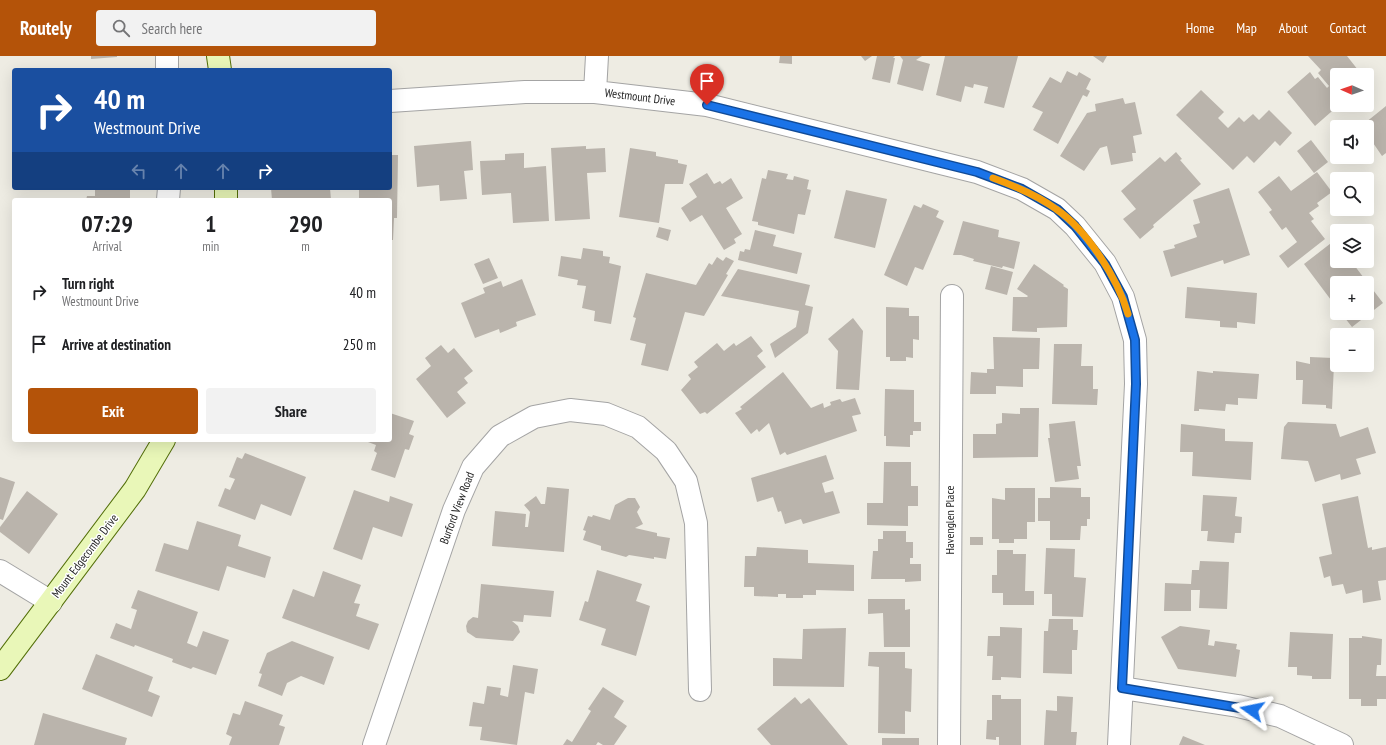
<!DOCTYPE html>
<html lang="en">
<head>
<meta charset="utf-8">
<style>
  :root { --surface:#fff; --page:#f2f2f2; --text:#202124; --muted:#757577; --accent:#b45309 }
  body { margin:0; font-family:"PT Sans Narrow",sans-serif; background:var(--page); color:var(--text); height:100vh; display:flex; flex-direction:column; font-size:15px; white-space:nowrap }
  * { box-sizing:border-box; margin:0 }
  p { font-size:13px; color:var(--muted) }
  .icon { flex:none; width:22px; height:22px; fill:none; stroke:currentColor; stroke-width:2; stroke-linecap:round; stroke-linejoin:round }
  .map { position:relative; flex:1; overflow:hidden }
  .drawer { position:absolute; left:12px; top:142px; width:380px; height:244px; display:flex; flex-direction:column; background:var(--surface); border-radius:4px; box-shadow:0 4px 16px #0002 }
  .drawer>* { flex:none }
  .top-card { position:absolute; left:12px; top:12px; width:380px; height:122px; border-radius:4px; box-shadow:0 4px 16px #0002; background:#1a4fa0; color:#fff; overflow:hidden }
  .needle { width:26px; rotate:272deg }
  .fabs { position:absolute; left:1330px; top:12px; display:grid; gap:8px }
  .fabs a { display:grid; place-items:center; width:44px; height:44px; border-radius:4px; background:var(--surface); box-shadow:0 4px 16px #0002; font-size:20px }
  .pin { position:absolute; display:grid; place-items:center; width:34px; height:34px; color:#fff; margin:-41px -17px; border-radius:50% 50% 50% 0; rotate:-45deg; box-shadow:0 0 4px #0007 }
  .pin .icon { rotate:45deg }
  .me { position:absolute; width:44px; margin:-22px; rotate:282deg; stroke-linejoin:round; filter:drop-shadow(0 0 3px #0008) }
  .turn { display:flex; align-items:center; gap:14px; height:84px; padding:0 16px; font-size:18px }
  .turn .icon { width:52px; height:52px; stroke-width:2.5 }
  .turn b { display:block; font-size:28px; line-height:34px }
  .lanes { display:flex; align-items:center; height:38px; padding:0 16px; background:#0003; justify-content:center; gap:20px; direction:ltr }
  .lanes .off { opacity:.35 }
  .eta { display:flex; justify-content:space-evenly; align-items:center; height:68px; text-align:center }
  .eta b { font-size:24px; font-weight:800; line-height:28px }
  .action { display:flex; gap:8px; margin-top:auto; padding:8px 16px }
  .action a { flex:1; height:46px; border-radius:4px; background:var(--accent); color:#fff; font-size:16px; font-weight:800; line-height:46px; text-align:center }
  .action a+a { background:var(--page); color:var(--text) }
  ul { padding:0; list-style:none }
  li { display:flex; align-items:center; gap:12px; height:52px; padding:0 16px }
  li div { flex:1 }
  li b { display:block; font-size:15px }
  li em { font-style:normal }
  header { display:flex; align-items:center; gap:24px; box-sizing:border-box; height:56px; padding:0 20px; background:var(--accent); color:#fff }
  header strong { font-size:19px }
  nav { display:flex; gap:22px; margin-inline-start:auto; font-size:14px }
  .search { width:280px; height:36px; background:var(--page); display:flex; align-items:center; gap:10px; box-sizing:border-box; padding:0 14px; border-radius:4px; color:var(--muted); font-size:15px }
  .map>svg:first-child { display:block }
  .building { fill:#bab4ac }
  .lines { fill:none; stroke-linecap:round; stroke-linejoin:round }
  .street-casing { stroke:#a4a4a4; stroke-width:24 }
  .secondary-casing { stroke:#536f09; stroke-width:24 }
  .street { stroke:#fff; stroke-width:22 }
  .secondary { stroke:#e9f7b8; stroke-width:22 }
  .route-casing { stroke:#114b97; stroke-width:10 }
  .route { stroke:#1a73e8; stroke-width:7 }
  .slow { stroke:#f59e0b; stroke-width:7 }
  .labels { text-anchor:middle; stroke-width:3; stroke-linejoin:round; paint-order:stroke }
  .street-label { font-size:12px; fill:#1d1d1d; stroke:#fff }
</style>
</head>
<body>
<header>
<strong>Routely</strong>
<div class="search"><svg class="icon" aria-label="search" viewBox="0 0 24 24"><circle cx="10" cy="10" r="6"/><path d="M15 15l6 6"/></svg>Search here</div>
<nav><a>Home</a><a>Map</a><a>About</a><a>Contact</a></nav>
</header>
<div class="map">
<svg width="1386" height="689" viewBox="0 0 1386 689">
  <rect width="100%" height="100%" fill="#eeece3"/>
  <path class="building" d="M91,0H117V1L91,3Z
    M780,0H792V8L779,7Z
    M861,0H872L865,5Z
    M877,0H895L893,2H895L890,27L872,23Z
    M900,0H922L916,4L930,8L923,35L897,28L903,4Z
    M945,0H1018L1004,52L984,47L988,31L974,28L973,32L965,30L961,46L936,39Z
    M1093,0H1107L1103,7Z
    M1308,0H1347L1362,19H1337V35L1335,37L1337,39V49H1339L1315,70L1287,36L1310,16L1315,23L1318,21L1327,32L1329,30L1318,17L1321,14Z
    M1067,15L1077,20L1079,16L1091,23L1086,33L1090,35L1087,41L1083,39L1058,88L1033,74L1043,56L1032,51L1050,21L1061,27Z
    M1201,34L1224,56L1218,62L1228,72L1239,61L1244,66L1253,58L1259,64L1269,54L1292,77L1280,90L1275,85L1254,107L1247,100L1233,114L1176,59Z
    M1123,42L1125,48L1135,46L1142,78L1133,80L1136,97H1132L1133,105L1111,109L1107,90L1100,92L1084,115L1060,100L1087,57L1096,55L1095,48Z
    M1386,50V97L1382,100L1367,78V71H1360Z
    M1311,84L1328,106L1314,117L1297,95Z
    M471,85L473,114L464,115L467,143L440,145L439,129L417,131L414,90Z
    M586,90V93L605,92L606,116L587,117L590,163L555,165L551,92Z
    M630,92L656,96V100L678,104V107L687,109L683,128H665L659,167L619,161Z
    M1176,96L1182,103L1180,104L1201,128L1153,169L1154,171L1140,183L1123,163L1136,153L1121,135L1160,101L1165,106Z
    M524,97V112L546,110L549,165L513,167L511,137L482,139L480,105L505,104V98Z
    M390,99H398L397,162H394L393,184H390V144H362V142H359V132H390Z
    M768,114L788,118L786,123L793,124L794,120L809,124L807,133L811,134L805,159L798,158L794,178L758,169V166L752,165L762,122L766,123Z
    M1317,116L1332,136L1317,147L1319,150L1309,157L1314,163L1311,165L1325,183L1288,212L1279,200L1297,186L1286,171L1282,174L1269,156L1272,154L1258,136L1279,120L1291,135Z
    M707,117L714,128L720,125L722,128L731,122L743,142L726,152L742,178L734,183L736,187L724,194L702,159L690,166L681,152L697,141L689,128Z
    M95,132H130V142L133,144H86L87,140H95Z
    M271,132H330L331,144H272Z
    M1229,132L1250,199L1224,208L1223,204L1171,221L1163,195L1175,192L1174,189L1197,181L1193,169L1200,167L1193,144Z
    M846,134L887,143L875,192L834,182Z
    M923,148L939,155L936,161L944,165L923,214L915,211L907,230L884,219L914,149L921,152Z
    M963,165L999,174L998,181L1020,186L1014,213L1003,210L1002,212L973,205L974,203L961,199H953Z
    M659,171L671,174L668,185L656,181Z
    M755,174L776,179L773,190L802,197L797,218L738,204L740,195L744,196L745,193L750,194Z
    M1335,184L1337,187V205H1351L1383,247L1352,271L1341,257H1367V227H1337V252L1304,208Z
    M583,192L603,195V200L610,201L609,207L621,210L611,268L594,265L595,255L582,252L586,230L577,229L578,224L558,220L561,200L581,203Z
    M717,201L723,205L726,201L734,205L726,218L728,219L704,260L685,256L668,315L641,309L646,288L630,284L636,262L633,261L646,217L696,229L709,207L712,209Z
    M489,202L498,222L483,228L474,208Z
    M1034,208L1064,229L1063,230L1068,233L1067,271L1037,272V276L1012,275L1013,241H1027L1028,240L1017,233Z
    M991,210L1013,216L1007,239L985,233Z
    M738,213L810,229L805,249L813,251L808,277L775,302L770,288L796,271L799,255L721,240Z
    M522,223L536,259L516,266L517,270L500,277L499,273L475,282L461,247L485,237L483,232L501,225L503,231Z
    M1187,231L1257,237L1255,268L1237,266V272L1220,271V265L1185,262Z
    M886,251L909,252V260H919V284L913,283V302L906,301V305H890V301H886Z
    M853,262L863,275L859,334L836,333L838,295L828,283Z
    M751,280L763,295L757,300L766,311L707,358L705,356L700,358L681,334L691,323L688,319L698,311L694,306L717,287L724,295L734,287L736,290Z
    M993,281L1040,282L1039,313H1023V331L996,330V338H970L971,316L987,317V313H994Z
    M1054,288H1082L1081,310H1093V333H1098L1097,349L1052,348Z
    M441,289L448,297L454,292L473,315L464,322L468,327L457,336L466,347L447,362L416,323L431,310L425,302Z
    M1310,301L1333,302L1332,308H1334L1332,353L1326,352V349L1302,348L1303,324H1296V305L1310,308Z
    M1197,315L1213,317V315L1259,318L1257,343L1238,342V349L1226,348L1225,355L1199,353V355H1194Z
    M783,316L811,352L823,347L824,352L831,349L830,346L840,343L842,346L855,342L861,358L852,360L857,375L787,399L785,396L780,399L769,367L759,376L757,373L751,378L735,357L742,353L740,351Z
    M885,333L914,334V366H921V375H913V379H910V391L886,390V380H884Z
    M1020,352H1039L1038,401L973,402V378H996V368L1002,367V357L1020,358Z
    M390,357L414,365L409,378L414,380L409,394L405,393L395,422L371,414L377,397L374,395L376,389L368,386L369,384H390Z
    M1075,365L1081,410H1077L1079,423L1055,426L1048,382H1050L1049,368Z
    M1288,366L1336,368L1340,381L1368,371L1376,397L1356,403L1361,418L1341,424L1340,418L1315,426L1308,405L1281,403L1284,371Z
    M1181,368L1225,373V385L1253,386L1251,424L1192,420L1193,396H1180Z
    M245,397L306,421L291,460L261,448L255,464L218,450L225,432L230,434L235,423L229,421L237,401L242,403Z
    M826,399L834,423L822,427L825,437L833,435L840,457L803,468L801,463L785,468L781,455L778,456L773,441L757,446L751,422Z
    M884,406H911V430H918V450H908V470L867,469V447H883Z
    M0,421L15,426L3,464L0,463Z
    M547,431L569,433L564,496L492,490L495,455L526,458L525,471H528L530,456L524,449L536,440L541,448H545Z
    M1050,431L1081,432V441H1090V463H1087V470H1081L1080,484H1050V465H1038V442H1050Z
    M1005,432H1035V466H1027V483H1014V487H999V483H992V442L1005,444Z
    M354,434L389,446L390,440L413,448L402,481L373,471L362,504L333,493Z
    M27,435L58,458L29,498L0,476V471Z
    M1203,439L1237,441L1235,460L1242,461L1241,477H1235L1234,487L1207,485L1208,475H1201Z
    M1358,440L1368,492L1372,491V494L1386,491V524L1378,525L1381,544L1363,547L1362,534L1346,538L1343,528L1332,530L1330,520L1324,522L1319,501L1332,498L1322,448Z
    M628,442H635L640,451L637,456L643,468L635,472L657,477V480L670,482L666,503L654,501V503L629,499L626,501L601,494V490L583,484L586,475L583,474L588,460L592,461L593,459L610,464L615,449Z
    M197,465L241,479L238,490L271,501L265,522L227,510L219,535L155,515L164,487L188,494Z
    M883,475H906V486H913V502H910V508H921V525L905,526V523H871L873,495H878V483H883Z
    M970,481H983V489H970Z
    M757,491L808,494V507L854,509V535L816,534V539H803V542H786V538H778V541L754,540V531H744L745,500H756Z
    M1046,492L1075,493L1074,521L1086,522L1083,561L1052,560V538H1044Z
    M997,494H1013V498H1026L1025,535H1034V549H1003V537H992V519H997Z
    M1200,505L1229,506L1227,553L1199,552L1200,534H1191V555H1164L1165,527L1191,528L1192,514H1199Z
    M597,514L642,528L636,545L650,550L636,600L601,589L606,573L579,564L585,545L588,546Z
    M323,515L361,529L354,547L360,548L356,560L379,568L369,594L282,562L293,533L314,541Z
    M481,528L554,535L551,561L524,559L523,566L512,565L518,570L520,576L513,585L476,582L467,576L466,570L468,565L473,561L478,562Z
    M138,534L198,556L187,587L197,591L203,575L229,584L216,619L193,611L191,613L172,606L173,603L135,589L134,591L110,582L116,567L131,573L137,554L131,552Z
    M868,543H905V554L910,553V591H884L883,557L868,558Z
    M1049,563H1073V574H1078L1077,594H1072V618L1043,617L1044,575H1048Z
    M1180,570L1210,574L1208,589L1214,590L1215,585L1237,588L1236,593L1240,594L1236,621L1178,613L1161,581Z
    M1000,571L1022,572L1021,622L1001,621V624H992L993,600H987L988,580H1000Z
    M846,572L844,631L773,630V602L802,603L803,573Z
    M1290,576L1333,578L1331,623H1312V620L1297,619V611H1288Z
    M1362,580L1382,583L1381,609H1377L1376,620H1386V643H1377V650H1361V643H1349V582H1362Z
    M292,585L334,601L324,629L301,620L287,627L282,640L258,630L262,618L259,617L267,597Z
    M869,596H905V612L912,613L911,656L905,655V678L878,677L879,611L868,610Z
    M96,598L153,621L148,635L160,640L152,661L82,633Z
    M513,609L538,613L534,638L525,636L517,689L480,684L482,671L469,670L473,646L484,648L487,630L501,632L500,639L508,641Z
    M603,631L624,645L614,661L627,670L614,689H603L598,686L596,689H563L567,683L572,686L591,655L588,653Z
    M992,639H1001V643H1021V689H999V681H996V684L986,683L987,664H992Z
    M1057,640L1073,641L1071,676H1077L1076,689H1044L1046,654L1057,655Z
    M795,641L801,648L809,642L848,689H771L757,673Z
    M245,645L283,659L279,669L285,671L279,689H229L232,681L226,678L233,657L240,659Z
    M43,657L127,682L125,689H34Z
    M1183,680L1205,689H1179Z
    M882,682H919V689H882Z"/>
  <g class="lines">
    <g class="street-casing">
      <path id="street" d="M167,0V14
        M595,36L597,0
        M390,45L525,36H595L707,49L977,116L1022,133L1057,153L1075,170L1105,207L1123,241L1135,284L1136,328L1119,689
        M168,144L169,132
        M0,515L51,546
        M1122,632L1238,650L1280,660L1342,689
        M374,689L454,454L473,411L500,380L534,361L570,354L606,358L638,371L666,395L686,425L696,467L700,634
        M949,689L952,240"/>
    </g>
    <g class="secondary-casing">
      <path id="secondary" d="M218,0L220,14
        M226,144V132
        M0,613L135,433L164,384"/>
    </g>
    <use href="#street" class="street"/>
    <use href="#secondary" class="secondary"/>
  </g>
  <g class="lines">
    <g class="route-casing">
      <path id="route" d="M707,49L977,116L1022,133L1057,153L1075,170L1105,208L1123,241L1135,284L1136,328L1122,632L1252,654"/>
    </g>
    <use href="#route" class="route"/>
    <path class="slow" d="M993,122C1015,130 1037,139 1056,153C1087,174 1118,223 1128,258"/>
  </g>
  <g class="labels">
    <g class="street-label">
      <text transform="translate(640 41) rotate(7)" y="4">Westmount Drive</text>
      <text transform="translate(457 452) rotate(-69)" y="4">Burford View Road</text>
      <text transform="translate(950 464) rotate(-90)" y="4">Havenglen Place</text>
      <text transform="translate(85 500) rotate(-53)" y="4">Mount Edgecombe Drive</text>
    </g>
  </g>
</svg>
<div class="fabs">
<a><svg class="needle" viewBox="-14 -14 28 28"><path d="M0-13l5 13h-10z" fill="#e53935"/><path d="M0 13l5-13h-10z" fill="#757577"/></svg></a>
<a><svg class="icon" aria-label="sound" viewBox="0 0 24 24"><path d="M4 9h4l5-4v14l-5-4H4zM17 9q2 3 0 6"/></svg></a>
<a><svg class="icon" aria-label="search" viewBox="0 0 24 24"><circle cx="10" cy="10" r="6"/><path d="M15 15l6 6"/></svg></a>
<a><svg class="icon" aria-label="layers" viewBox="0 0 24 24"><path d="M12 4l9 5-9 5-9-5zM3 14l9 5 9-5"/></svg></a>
<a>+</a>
<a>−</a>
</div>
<div class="pin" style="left:707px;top:49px;background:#d93025"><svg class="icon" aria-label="arrive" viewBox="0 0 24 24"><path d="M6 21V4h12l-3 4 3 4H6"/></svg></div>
<svg class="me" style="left:1252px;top:654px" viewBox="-20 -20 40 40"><path d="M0-17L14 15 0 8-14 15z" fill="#1a73e8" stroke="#fff" stroke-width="4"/></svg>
<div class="top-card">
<div class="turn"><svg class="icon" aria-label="right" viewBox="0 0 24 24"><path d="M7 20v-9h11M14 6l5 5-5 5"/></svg><div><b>40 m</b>Westmount Drive</div></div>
<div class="lanes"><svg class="icon off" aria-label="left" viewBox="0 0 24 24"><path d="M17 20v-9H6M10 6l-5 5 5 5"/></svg><svg class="icon off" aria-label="ahead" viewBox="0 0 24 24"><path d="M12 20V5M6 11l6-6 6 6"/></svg><svg class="icon off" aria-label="ahead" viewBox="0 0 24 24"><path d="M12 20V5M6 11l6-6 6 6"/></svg><svg class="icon" aria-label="right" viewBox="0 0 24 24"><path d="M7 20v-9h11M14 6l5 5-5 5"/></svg></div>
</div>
<section class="drawer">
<div class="eta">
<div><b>07:29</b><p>Arrival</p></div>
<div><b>1</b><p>min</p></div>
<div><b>290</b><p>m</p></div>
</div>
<ul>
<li><svg class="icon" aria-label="right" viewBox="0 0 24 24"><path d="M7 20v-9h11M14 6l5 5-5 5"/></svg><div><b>Turn right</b><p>Westmount Drive</p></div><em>40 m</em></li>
<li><svg class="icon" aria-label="arrive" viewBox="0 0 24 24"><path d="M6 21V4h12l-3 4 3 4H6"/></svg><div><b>Arrive at destination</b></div><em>250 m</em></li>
</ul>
<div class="action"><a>Exit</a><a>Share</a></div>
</section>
</div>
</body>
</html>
